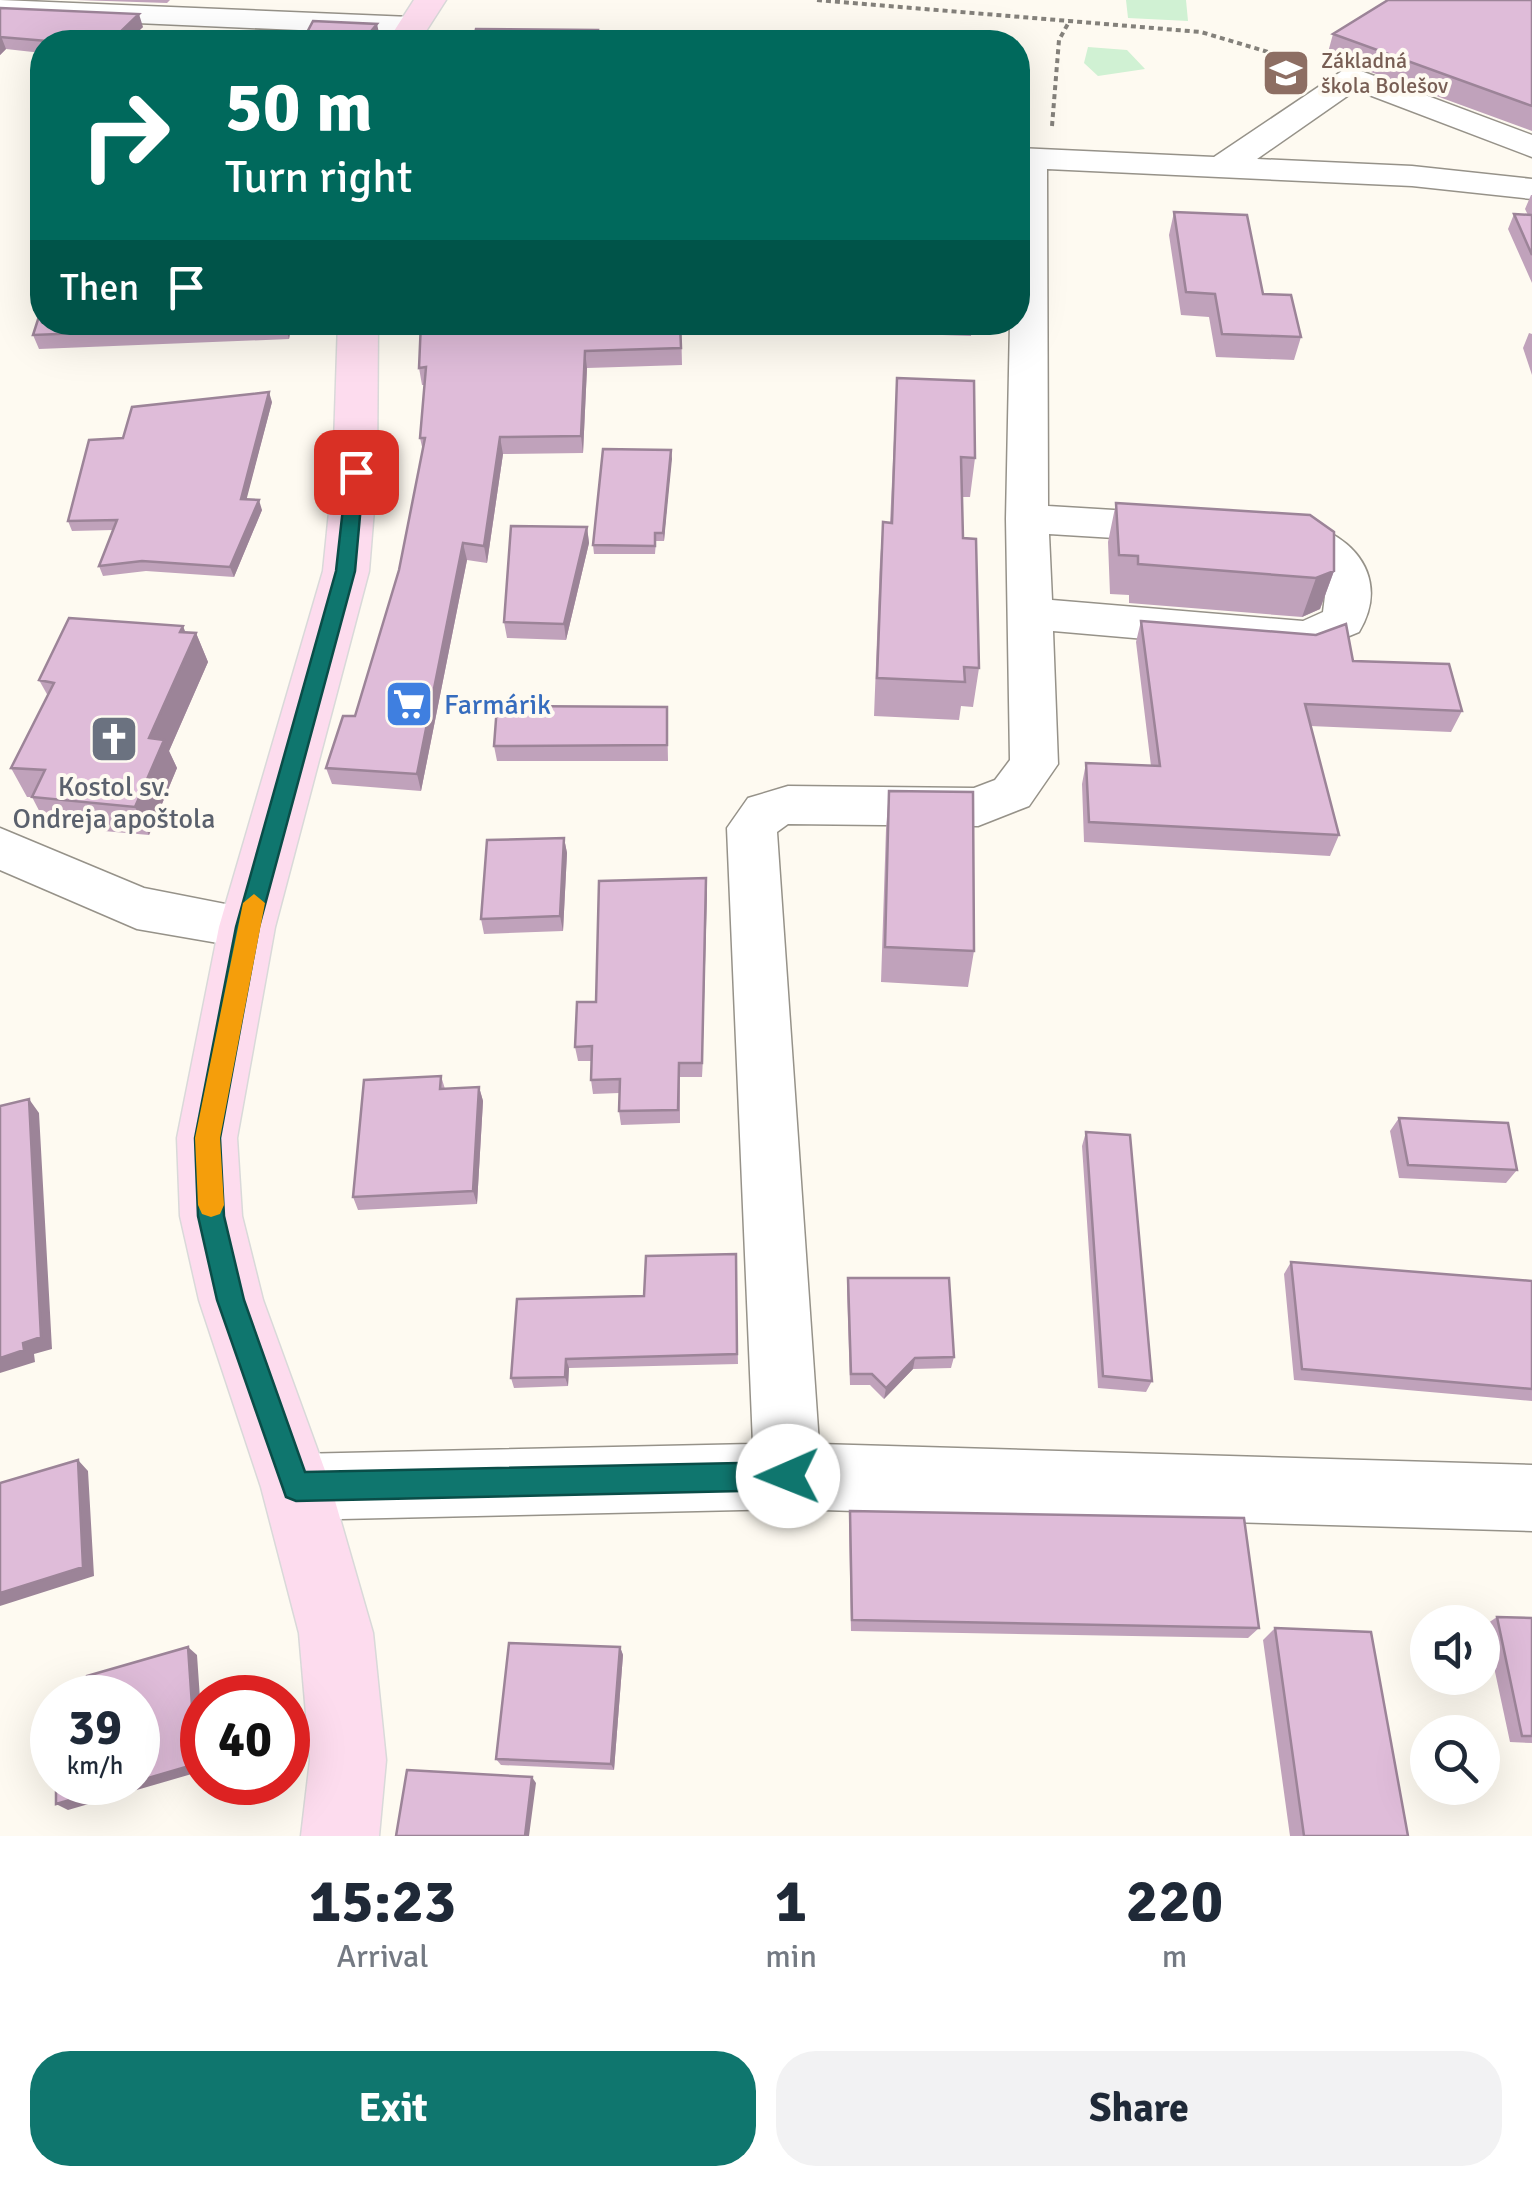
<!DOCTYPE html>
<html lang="en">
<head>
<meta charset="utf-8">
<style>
  :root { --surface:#fff; --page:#f2f2f3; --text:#1f2937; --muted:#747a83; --accent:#0f766e }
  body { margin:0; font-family:Signika,sans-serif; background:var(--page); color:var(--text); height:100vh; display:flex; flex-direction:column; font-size:38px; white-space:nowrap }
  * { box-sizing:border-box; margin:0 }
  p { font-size:32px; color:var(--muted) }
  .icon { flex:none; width:55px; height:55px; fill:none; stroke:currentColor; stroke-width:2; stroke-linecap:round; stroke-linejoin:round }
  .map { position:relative; height:1836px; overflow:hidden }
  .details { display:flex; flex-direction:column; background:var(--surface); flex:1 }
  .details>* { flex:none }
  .top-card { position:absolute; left:30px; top:30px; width:1000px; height:305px; border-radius:40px; box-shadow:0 10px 40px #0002; background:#00695c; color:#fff; overflow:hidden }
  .buttons { position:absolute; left:1410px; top:1605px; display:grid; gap:20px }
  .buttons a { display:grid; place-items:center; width:90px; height:90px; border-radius:50%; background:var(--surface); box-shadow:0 10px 40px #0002; font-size:50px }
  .speed { position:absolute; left:30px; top:1675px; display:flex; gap:20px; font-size:50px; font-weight:700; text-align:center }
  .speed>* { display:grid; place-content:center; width:130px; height:130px; border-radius:50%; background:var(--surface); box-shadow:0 10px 40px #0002; line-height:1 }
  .speed small { font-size:25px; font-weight:400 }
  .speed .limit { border:15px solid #d22; background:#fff; color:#111 }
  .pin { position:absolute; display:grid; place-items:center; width:85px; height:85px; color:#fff; margin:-42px; border-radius:20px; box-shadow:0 5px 15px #0006 }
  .me { position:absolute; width:110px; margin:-55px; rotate:269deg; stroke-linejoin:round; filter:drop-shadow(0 0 8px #0008) }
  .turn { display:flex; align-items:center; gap:35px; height:210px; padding:0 30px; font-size:45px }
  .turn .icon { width:130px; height:130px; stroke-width:2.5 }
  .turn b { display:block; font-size:70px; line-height:85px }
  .then { display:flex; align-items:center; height:95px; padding:0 30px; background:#0003; gap:20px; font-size:38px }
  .eta { display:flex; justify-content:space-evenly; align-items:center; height:170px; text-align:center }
  .eta b { font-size:60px; font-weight:700; line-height:70px }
  .cta { display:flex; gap:20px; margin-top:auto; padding:20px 30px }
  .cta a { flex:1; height:115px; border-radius:40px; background:var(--accent); color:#fff; font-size:40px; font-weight:700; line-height:115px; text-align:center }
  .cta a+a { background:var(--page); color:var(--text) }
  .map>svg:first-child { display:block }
  .green { fill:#d0f1d3 }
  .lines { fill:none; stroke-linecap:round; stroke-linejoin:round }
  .minor-casing { stroke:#969289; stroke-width:3 }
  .major-casing { stroke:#d9d9d9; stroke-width:3 }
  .path { stroke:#84817b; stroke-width:4; stroke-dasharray:5 4; stroke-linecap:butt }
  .minor { fill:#fff; fill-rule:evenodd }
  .major { fill:#fddcee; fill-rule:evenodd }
  .wall { fill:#c0a2bb }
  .shaded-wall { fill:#9c8498 }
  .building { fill:#dfbcd9; stroke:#9c8498; stroke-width:2.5 }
  .route { fill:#0f766e; stroke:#0a4d48; stroke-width:2.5 }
  .slow { fill:#f59e0b }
  .labels { text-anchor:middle; stroke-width:8; stroke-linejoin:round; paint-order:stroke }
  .far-education-label { font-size:22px; fill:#785e54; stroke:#fefaf1; text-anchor:start }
  .shop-label { font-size:28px; fill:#366cbe; stroke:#fefaf1; text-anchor:start }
  .worship-label { font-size:28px; fill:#5b616d; stroke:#fefaf1 }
</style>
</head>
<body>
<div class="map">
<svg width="1532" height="1836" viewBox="0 0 1532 1836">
  <rect width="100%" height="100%" fill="#fefaf1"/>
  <path class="green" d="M1126,0H1186L1188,21L1128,18Z
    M1088,47L1127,50L1145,69L1098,76L1084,63Z"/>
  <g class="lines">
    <g class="minor-casing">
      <path id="minor" d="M0,0L411,17L426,26L411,35L0,17Z
        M1353,68L1532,135V157L1356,90L1257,159L1412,166L1532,179V199L1412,186L1047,169L1048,506L1180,514L1195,518L1201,528L1195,538L1180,542L1049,534L1052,600L1303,621L1323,612L1327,580L1324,568L1298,552L1253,544L1247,534L1253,524C1319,506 1402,560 1359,632L1308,653L1053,631L1058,764L1029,806L978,826L788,824L777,832L819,1444L1532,1465V1531L788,1509L296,1520L272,1511L263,1487L272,1463L296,1454L753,1444L727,828L748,798L788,786L974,788L995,780L1010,760L1006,519L1010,322H1018V148L1214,157L1342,71Z
        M0,828L144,888L266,912L273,927L266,942L247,948L137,929L0,870Z"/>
    </g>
    <g class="major-casing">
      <path id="major" d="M414,0H446L419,42H387Z
        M338,322H378L377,473L369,571L275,927L237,1138L242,1216L263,1300L331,1487L373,1633L386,1760L379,1836H301L310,1760L299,1633L261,1487L199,1300L180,1216L177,1138L219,927L323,571L333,473Z"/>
    </g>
    <path class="path" d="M817,0L1201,32L1305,63
      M1052,126L1059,40L1070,20"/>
    <use href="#minor" class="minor"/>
    <use href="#major" class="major"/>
  </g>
  <path class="wall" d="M76,0H170L167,3Z
    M1532,0V131L1327,56L1333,34Z
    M0,8L143,27L127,42H42V53L6,49L0,55Z
    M1531,195H1532V283L1508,229L1514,214L1528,215L1525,209Z
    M1174,212L1263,294L1301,337L1294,360L1216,357L1209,317L1181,315L1169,235Z
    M42,322H292L289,339L39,349L33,335Z
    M681,322L682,365L587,368L583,453L503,454L487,563L467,560L421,791L332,784L326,768L355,716L399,570L423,451L420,438L425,385H422L419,368Z
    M886,322H972L971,336L885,333Z
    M1529,333L1532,334V375L1523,348Z
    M897,378L975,458L970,497H962L963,538L979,668L973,707L961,706L959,720L874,716L880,561L883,522L890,523Z
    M272,402L246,499L262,510L234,577L146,571L103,576L99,566L113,530L72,531L68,521L123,438Z
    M671,450L664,541H656L655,554H594L593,545Z
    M1116,503L1334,571L1320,609L1302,617L1129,603V595L1110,594L1108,542Z
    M587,527L589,543L566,640L507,638L504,622Z
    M1141,621L1353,661L1462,711L1451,732L1310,726L1339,835L1330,856L1084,842L1082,784L1086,763L1151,766L1136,642Z
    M186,632L196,633L208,662L169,751L177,768L149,835L47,826L32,797H27L11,768L48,696L39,680Z
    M667,707L668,761H497L494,746Z
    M889,791L974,951L968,987L881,982L886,829Z
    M564,838L567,853L563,931L484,934L481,919Z
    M706,878L702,1077H680V1123L621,1125L619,1111V1093L593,1094L591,1080L592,1061H578L575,1047L596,1002Z
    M441,1076L445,1089L479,1087L483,1101L477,1204L358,1210L353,1197Z
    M1399,1118L1517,1170L1506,1183L1399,1178L1390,1131Z
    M1086,1132L1152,1381L1146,1392L1098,1388L1082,1146Z
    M736,1254L738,1364L569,1368L568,1386L514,1388L511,1378Z
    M1291,1262L1532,1281V1401L1294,1380L1284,1274Z
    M848,1278L954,1357L951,1368L913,1369L884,1399L870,1385H850L847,1290Z
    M850,1511L1259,1628L1248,1638L851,1631L849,1523Z
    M1497,1617L1532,1618V1743L1510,1742L1485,1625Z
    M1275,1628L1408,1836H1290L1263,1640Z
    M620,1647L623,1655L614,1770L501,1765L496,1759Z"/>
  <path class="shaded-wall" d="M139,14L143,27L127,42H110Z
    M377,24L380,37L376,42H362Z
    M1,36L6,49L0,55V37Z
    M286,322H292L289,339L285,325Z
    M585,351L587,368L583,453L581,436Z
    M269,392L272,402L244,509L241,499Z
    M500,437L503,454L487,563L484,546Z
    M671,450L672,459L664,541L663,533Z
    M259,500L262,510L234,577L230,567Z
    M587,527L589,543L566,640L564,624Z
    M463,543L467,560L421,791L417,774Z
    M1334,571L1320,609L1302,617L1316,578Z
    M183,626L191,646L196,633L208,662L169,751L177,768L149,835L135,807L149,738Z
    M564,838L567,853L563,931L560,916Z
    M706,878L707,893L702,1077V1063Z
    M479,1087L483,1101L477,1204L473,1191Z
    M29,1099L39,1113L52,1349L34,1354L35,1362L0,1373V1358L23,1343Z
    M915,1358L913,1369L884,1399L886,1388Z
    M566,1359L569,1368L568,1386L565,1377Z
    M78,1460L88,1471L94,1576L0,1606V1593Z
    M188,1647L197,1655L202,1728V1771L68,1810L56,1804L132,1782H138Z
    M620,1647L623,1655L614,1770L611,1764Z
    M532,1777L536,1783L529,1836H525Z"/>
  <path class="building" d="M1388,0H1532V106L1333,34Z
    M0,8L139,14L110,42H59L0,37Z
    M313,21L377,24L362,42H302Z
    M476,29L598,30L596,42H473Z
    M1174,212L1247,215L1263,294L1291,295L1301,337L1222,334L1215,294L1186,292Z
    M1514,214L1532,215V255Z
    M42,307V322H286L285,325L33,335Z
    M421,322H680L681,348L585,351L581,436L500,437L484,546L463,543L417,774L326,768L343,716H355L399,570L425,438H420L426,367L419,368Z
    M897,378L974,381L975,458L961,457L963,538L976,539L979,668L964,667L965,682L877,678L883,522L892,523Z
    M269,392L241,499L259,500L230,567L142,561L99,566L117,520L68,521L89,440L123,438L132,407Z
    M603,449L671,450L663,533H655V546L593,545Z
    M1116,503L1310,515L1334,532V571L1316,578L1138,564V556L1119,555Z
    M511,526L587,527L564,624L504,622Z
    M69,618L183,626L180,632L196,633L149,738L164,740L135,807L32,797L45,770L11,768L54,683L39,680Z
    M1141,621L1316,635L1346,624L1353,661L1449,664L1462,711L1305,704L1339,835L1089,822L1086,763L1160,766Z
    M497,706L667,707V745L494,746Z
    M889,791L973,792L974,951L885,947Z
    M564,838L560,916L481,919L487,840Z
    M706,878L702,1063H679L678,1110L619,1111L620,1079L591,1080L592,1046L575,1047L577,1002H596L599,881Z
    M441,1076L440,1089L479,1087L473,1191L353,1197L364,1080Z
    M29,1099L41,1337L23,1343L24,1350L0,1358V1106Z
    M1399,1118L1508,1123L1517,1170L1408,1165Z
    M1086,1132L1130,1135L1152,1381L1103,1376Z
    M736,1254L737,1354L566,1359L565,1377L511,1378L517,1299L644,1296L646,1256Z
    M1291,1262L1532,1281V1389L1302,1369Z
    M848,1278H949L954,1357L915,1358L886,1388L872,1374H851Z
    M78,1460L83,1567L0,1593V1483Z
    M850,1511L1244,1518L1259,1628L852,1620Z
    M1497,1617L1532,1618V1736H1522Z
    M1275,1628L1371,1632L1408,1836H1304Z
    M509,1643L620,1647L611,1764L496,1759Z
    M188,1647L196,1764L138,1781V1698H87V1676Z
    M407,1770L532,1777L525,1836H396Z
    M56,1782H132L56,1804Z"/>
  <path class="route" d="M356,467L364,472L355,571L259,927L220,1138L224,1216L244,1300L305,1472L788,1462L799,1466L803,1476L799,1486L788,1490L296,1501L286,1497L217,1300L198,1216L195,1138L236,927L336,571L347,472Z"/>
  <path class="slow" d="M254,894L265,903L220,1138L224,1205L220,1214L211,1217L202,1214L198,1205L195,1138L243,903Z"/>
  <defs>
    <g id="school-square" transform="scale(2.5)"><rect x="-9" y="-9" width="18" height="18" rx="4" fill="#8d6e63" stroke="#fefaf1"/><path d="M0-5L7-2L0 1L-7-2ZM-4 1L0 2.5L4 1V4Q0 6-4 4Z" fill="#fff"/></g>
    <g id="supermarket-square" transform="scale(2.5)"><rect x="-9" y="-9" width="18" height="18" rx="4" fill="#3f7fe0" stroke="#fefaf1"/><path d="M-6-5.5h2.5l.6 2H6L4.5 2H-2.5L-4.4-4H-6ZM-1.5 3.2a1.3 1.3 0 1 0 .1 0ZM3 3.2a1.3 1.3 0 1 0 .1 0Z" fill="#fff"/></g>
    <g id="church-square" transform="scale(2.5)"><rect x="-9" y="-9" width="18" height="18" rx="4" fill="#6b7280" stroke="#fefaf1"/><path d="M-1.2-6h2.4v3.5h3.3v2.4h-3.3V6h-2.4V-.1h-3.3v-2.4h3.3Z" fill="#fff"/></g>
  </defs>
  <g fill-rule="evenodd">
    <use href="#school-square" x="1286" y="73"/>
    <use href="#supermarket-square" x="409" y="704"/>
    <use href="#church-square" x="114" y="739"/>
  </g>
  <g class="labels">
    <g class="far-education-label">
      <text x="1321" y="68">Základná<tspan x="1321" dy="25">škola Bolešov</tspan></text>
    </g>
    <g class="shop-label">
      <text x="444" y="714">Farmárik</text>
    </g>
    <g class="worship-label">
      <text x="114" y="796">Kostol sv.<tspan x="114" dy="32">Ondreja apoštola</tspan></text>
    </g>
  </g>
</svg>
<div class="buttons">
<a><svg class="icon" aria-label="sound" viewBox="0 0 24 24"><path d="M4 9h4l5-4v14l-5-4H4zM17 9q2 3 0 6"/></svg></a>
<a><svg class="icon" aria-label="search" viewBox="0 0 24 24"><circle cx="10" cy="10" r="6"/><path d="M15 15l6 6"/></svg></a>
</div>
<div class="speed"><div>39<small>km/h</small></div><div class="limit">40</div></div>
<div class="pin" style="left:356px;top:472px;background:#d93025"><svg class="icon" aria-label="arrive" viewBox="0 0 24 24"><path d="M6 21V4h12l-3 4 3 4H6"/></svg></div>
<svg class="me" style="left:788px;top:1476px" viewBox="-20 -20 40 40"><circle r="19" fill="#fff"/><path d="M0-13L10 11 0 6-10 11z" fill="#0f766e"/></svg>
<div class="top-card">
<div class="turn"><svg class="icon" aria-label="right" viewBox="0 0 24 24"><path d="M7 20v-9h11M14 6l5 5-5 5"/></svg><div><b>50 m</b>Turn right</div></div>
<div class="then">Then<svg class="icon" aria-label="arrive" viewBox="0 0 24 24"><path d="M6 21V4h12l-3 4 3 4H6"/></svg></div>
</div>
</div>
<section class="details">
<div class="eta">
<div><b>15:23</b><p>Arrival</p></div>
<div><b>1</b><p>min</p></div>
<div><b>220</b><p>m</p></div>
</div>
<div class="cta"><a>Exit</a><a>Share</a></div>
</section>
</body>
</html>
